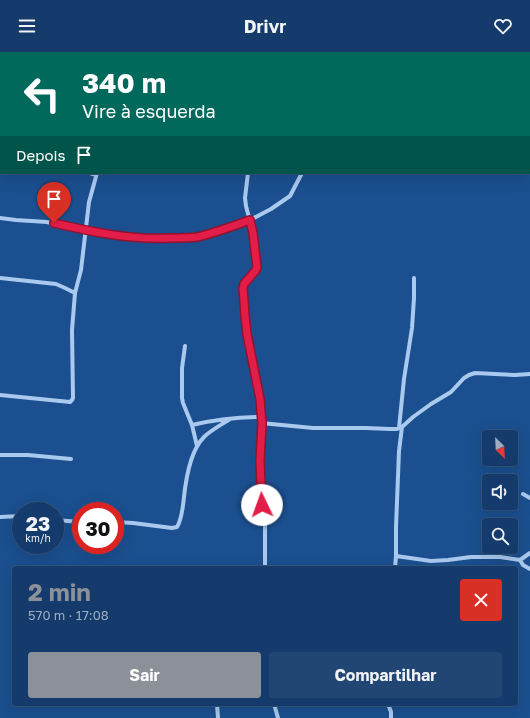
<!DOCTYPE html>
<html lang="pt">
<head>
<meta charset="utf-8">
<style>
  :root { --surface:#143b6b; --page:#214673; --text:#f1f3f6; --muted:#9dadc1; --line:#33557e; --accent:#8c9099 }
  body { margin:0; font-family:"Golos Text",sans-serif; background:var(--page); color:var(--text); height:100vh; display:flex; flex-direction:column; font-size:15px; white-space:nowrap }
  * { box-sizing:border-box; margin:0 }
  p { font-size:13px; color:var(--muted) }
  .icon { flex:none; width:22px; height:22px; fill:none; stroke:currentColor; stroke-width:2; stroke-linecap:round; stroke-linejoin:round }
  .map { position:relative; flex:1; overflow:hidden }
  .sheet { position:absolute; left:12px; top:514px; width:506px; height:140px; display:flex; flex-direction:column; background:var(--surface); border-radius:4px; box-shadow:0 4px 16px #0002,0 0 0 1px var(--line) }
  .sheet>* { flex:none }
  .top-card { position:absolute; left:0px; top:0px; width:530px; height:122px; box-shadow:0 4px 16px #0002,0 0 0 1px var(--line); background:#00695c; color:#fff; overflow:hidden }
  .needle { width:26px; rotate:156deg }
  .controls { position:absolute; left:482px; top:378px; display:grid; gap:8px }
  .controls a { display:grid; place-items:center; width:36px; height:36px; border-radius:4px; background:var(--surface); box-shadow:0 4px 16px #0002,0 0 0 1px var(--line); font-size:20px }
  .speed { position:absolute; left:12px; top:450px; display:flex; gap:8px; font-size:20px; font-weight:700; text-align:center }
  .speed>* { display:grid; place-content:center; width:52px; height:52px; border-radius:50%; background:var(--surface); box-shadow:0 4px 16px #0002,0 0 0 1px var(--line); line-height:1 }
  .speed small { font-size:10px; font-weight:400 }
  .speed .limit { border:6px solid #d22; background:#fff; color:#111 }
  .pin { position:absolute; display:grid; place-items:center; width:34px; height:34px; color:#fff; margin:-41px -17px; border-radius:50% 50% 50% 0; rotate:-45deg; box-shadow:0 0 4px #0007 }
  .pin .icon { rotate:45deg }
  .me { position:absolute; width:44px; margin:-22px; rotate:357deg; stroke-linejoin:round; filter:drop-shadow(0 0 3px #0008) }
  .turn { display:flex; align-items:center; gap:14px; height:84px; padding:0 16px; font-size:18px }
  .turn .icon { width:52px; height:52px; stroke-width:2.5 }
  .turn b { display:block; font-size:28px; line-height:34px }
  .then { display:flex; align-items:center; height:38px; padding:0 16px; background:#0003; gap:8px; font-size:15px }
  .round { display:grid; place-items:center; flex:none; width:42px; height:42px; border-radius:4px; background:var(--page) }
  .summary { display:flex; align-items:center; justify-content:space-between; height:68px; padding:0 16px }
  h1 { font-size:24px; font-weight:700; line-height:30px; color:var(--accent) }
  .action { display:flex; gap:8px; margin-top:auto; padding:8px 16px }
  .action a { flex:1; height:46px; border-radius:4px; background:var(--accent); color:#fff; font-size:16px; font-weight:700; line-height:46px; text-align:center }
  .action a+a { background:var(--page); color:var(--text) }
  header { display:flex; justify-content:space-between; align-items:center; height:52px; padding:0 16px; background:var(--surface); font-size:18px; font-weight:700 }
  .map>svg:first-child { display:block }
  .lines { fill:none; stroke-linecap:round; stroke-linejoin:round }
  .street { stroke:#a9c9ee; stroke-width:4 }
  .route-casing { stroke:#92132f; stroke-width:10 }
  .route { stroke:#e11d48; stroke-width:7 }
</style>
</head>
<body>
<header><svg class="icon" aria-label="menu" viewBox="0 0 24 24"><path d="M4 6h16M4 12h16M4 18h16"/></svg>Drivr<svg class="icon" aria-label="heart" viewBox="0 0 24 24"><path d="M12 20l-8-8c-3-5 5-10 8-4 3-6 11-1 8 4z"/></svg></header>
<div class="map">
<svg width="530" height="666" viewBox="0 0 530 666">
  <rect width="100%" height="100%" fill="#1b4f8f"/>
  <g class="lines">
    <path class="street" d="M236,0V1
      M460,0L461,1
      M4,1L10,0
      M120,1V0
      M0,2H1
      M0,108H1
      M529,109L530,110
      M0,112L1,111
      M90,121L96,123
      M248,121L245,146L246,154L253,181L257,215L256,218L244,232L243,236L245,263L247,282L260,347L261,365L260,409L262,453L265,474V516
      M0,166L16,168L47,170L86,179L134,186L156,187L197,185L207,182L250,168L271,157L290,144L302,121
      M0,226L56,232L65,236L75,241
      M185,294L182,316V346L183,351L192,373L197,394
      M0,343L70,350L72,348L73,346L72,278L75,241L81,218L89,150L97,121
      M261,371L313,376H366L390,377H397L402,375L413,365L431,352L451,340L464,326L469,323L475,321L515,323L530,322
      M192,373C214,368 238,365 261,365
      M399,376L404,327L412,276L414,246V226
      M0,403H28L71,407
      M523,442L530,446
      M0,465L21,464
      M55,468L81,470
      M115,470L133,471L172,476L177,475C182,467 183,454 184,445C186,426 190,399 204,385C211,378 221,373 230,367
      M396,504L431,509L448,508L471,505H500L520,508L530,501
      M520,508L523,513L530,517
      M395,516L396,504V475L399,399L402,375
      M217,652L218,666
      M274,652L278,666
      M388,652L391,660V666"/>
  </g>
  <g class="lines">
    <g class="route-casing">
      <path id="route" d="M54,171C92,180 131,188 170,186C179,186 188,186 197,185C215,181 233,174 250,168L253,181L257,215L256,218L244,232L243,236L245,263L247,282L260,347L262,371L260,409L262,453"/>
    </g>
    <use href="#route" class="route"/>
  </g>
</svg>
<div class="controls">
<a><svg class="needle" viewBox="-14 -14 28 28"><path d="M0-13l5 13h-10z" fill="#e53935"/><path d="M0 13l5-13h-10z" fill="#9dadc1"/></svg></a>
<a><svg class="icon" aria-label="sound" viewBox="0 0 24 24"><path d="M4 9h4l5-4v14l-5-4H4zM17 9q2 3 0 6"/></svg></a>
<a><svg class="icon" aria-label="search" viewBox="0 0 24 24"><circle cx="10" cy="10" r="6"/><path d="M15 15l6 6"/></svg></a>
</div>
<div class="speed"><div>23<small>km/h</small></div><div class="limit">30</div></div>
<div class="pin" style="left:54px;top:171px;background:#d93025"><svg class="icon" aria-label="arrive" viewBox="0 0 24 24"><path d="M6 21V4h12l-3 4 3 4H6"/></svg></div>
<svg class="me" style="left:262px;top:453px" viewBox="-20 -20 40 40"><circle r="19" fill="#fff"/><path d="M0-13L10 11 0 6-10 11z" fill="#e11d48"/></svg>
<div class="top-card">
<div class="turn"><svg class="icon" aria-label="left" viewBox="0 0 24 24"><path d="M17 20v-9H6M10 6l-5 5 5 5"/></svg><div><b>340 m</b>Vire à esquerda</div></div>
<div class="then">Depois<svg class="icon" aria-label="arrive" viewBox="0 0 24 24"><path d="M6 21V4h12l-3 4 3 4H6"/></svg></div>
</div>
<section class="sheet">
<div class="summary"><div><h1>2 min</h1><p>570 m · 17:08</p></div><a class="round" style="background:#d93025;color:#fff"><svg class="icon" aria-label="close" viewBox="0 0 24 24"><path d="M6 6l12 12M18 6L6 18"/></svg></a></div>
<div class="action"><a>Sair</a><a>Compartilhar</a></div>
</section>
</div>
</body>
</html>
